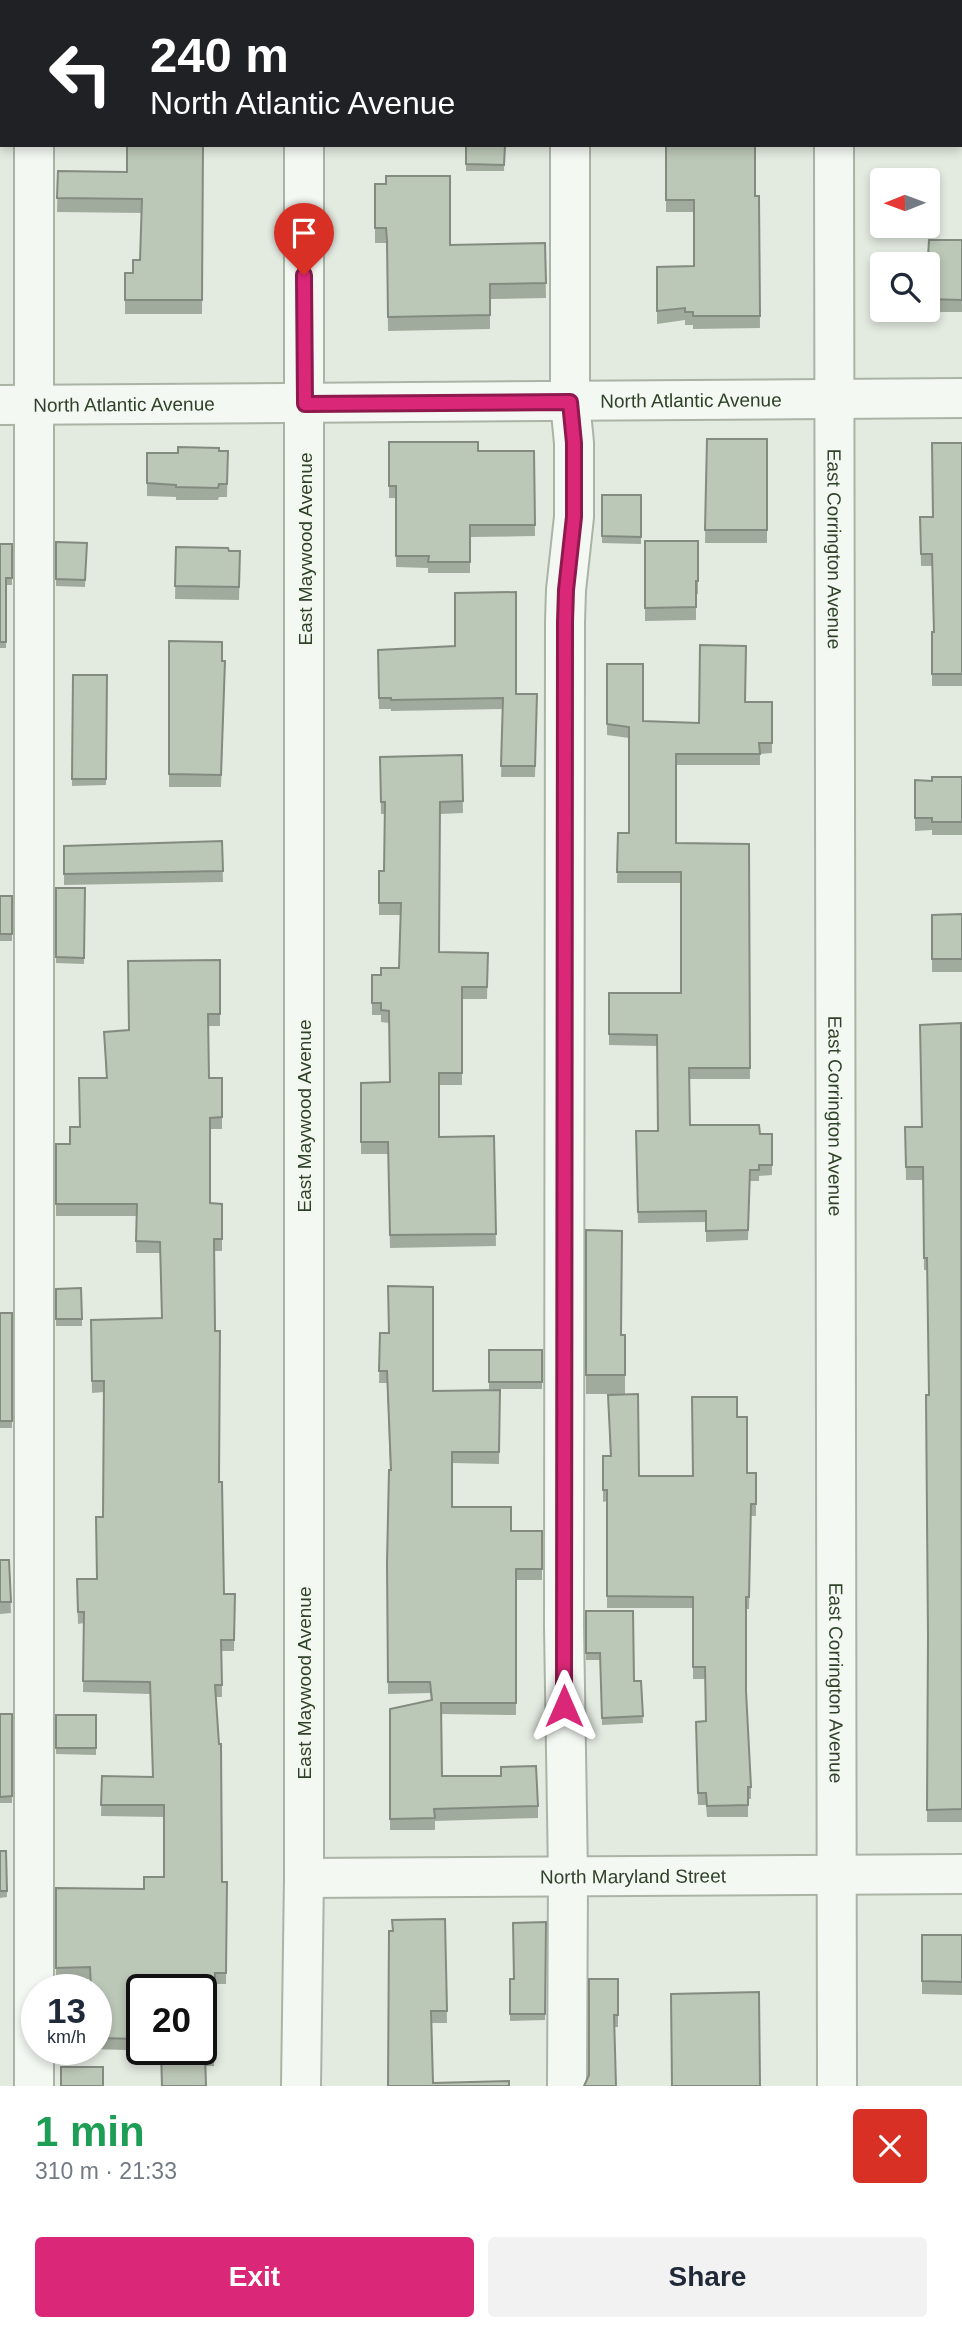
<!DOCTYPE html>
<html lang="en">
<head>
<meta charset="utf-8">
<style>
  :root { --surface:#fff; --page:#f2f2f3; --text:#1f2937; --muted:#747a83; --accent:#db2777 }
  body { margin:0; font-family:Helvetica,sans-serif; background:var(--page); color:var(--text); height:100vh; display:flex; flex-direction:column; font-size:26px; white-space:nowrap }
  * { box-sizing:border-box; margin:0 }
  p { font-size:23px; color:var(--muted) }
  .icon { flex:none; width:38px; height:38px; fill:none; stroke:currentColor; stroke-width:2; stroke-linecap:round; stroke-linejoin:round }
  .map { position:relative; height:2086px; overflow:hidden }
  .side { display:flex; flex-direction:column; background:var(--surface); flex:1 }
  .side>* { flex:none }
  .hud { position:absolute; left:0px; top:0px; width:962px; height:147px; box-shadow:0 4px 10px #0003; background:#202124; color:#fff; overflow:hidden }
  .needle { width:46px; rotate:269deg }
  .buttons { position:absolute; left:870px; top:168px; display:grid; gap:14px }
  .buttons a { display:grid; place-items:center; width:70px; height:70px; border-radius:7px; background:var(--surface); box-shadow:0 4px 10px #0003; font-size:35px }
  .speed { position:absolute; left:21px; top:1974px; display:flex; gap:14px; font-size:35px; font-weight:700; text-align:center }
  .speed>* { display:grid; place-content:center; width:91px; height:91px; border-radius:50%; background:var(--surface); box-shadow:0 4px 10px #0003; line-height:1 }
  .speed small { font-size:18px; font-weight:400 }
  .speed .limit { border:4px solid #111; border-radius:10px; background:#fff; color:#111 }
  .pin { position:absolute; display:grid; place-items:center; width:60px; height:60px; color:#fff; margin:-72px -30px; border-radius:50% 50% 50% 0; rotate:-45deg; box-shadow:0 0 7px #0007 }
  .pin .icon { rotate:45deg }
  .me { position:absolute; width:77px; margin:-38px; rotate:0deg; stroke-linejoin:round; filter:drop-shadow(0 0 5px #0008) }
  .turn { display:flex; align-items:center; gap:24px; height:147px; padding:0 35px; font-size:32px }
  .turn .icon { width:91px; height:91px; stroke-width:2.5 }
  .turn b { display:block; font-size:49px; line-height:60px }
  .round { display:grid; place-items:center; flex:none; width:74px; height:74px; border-radius:7px; background:var(--page) }
  .summary { display:flex; align-items:center; justify-content:space-between; height:119px; padding:0 35px }
  h1 { font-size:42px; font-weight:700; line-height:52px; color:#1e9e55 }
  .action { display:flex; gap:14px; margin-top:auto; padding:14px 35px }
  .action a { flex:1; height:80px; border-radius:7px; background:var(--accent); color:#fff; font-size:28px; font-weight:700; line-height:80px; text-align:center }
  .action a+a { background:var(--page); color:var(--text) }
  .map>svg:first-child { display:block }
  .lines { fill:none; stroke-linecap:round; stroke-linejoin:round }
  .minor-casing { stroke:#a9b4a5; stroke-width:42 }
  .minor { stroke:#f4f8f3; stroke-width:38 }
  .wall { fill:#a1ab9d; fill-rule:evenodd }
  .building { fill:#bbc7b7; stroke:#838b80; stroke-width:2 }
  .route-casing { stroke:#8e194d; stroke-width:18 }
  .route { stroke:#db2777; stroke-width:12 }
  .labels { text-anchor:middle; stroke-width:7; stroke-linejoin:round; paint-order:stroke }
  .street-label { font-size:19px; fill:#2e4228; stroke:#f2f7f0 }
</style>
</head>
<body>
<div class="map">
<svg width="962" height="2086" viewBox="0 0 962 2086">
  <rect width="100%" height="100%" fill="#e3eae0"/>
  <g class="lines">
    <g class="minor-casing">
      <g id="minor">
        <path d="M303,0V2"/>
        <path d="M834,0V2"/>
        <path d="M34,2V0"/>
        <path d="M570,2V0"/>
        <path d="M34,145V2086"/>
        <path id="s1" d="M834,145L837,2086"/>
        <path id="s2" d="M0,405L962,398"/>
        <path id="s3" d="M304,1878L962,1874"/>
        <path d="M301,2086L304,1878V145"/>
        <path d="M567,2086L568,1875L564,1626L565,622L566,590L574,517V443L570,402V145"/>
      </g>
    </g>
    <use href="#minor" class="minor"/>
  </g>
  <path class="wall" d="M203,145L202,314H125V273H133L140,260L142,213L57,212L58,171L127,172Z
    M466,145H505L504,171H466Z
    M666,145L755,196H759L760,328L693,329V325H685V320L657,324V267L694,266V212H666Z
    M375,184L450,245L545,243L546,298L490,299V329L388,331L387,255L386,243H375Z
    M962,240V312H912V310H928V257Z
    M707,439H767V543H705Z
    M389,442L478,451H534L535,536L470,537V573H428V568L396,567V498H389Z
    M962,443V686H932V632H934L932,566H921L920,517H933Z
    M228,451L227,497H219L218,500H176V497L147,496V453Z
    M602,495H641V544L602,543Z
    M645,541H698V594H696V620L645,621Z
    M56,542L87,543L85,587L56,586Z
    M0,544H12V585H6V648H0Z
    M176,547L240,551L239,600L175,599Z
    M169,641L222,661L225,674L221,787H169Z
    M378,650L516,694H537L535,777H501L503,709L391,711V709H379Z
    M607,664L643,721L699,723L745,702H772V753L760,754V765H676V843L749,844L750,1079H689L690,1125L760,1134H772V1175L759,1176V1181H750L748,1240L706,1242V1222L638,1223L636,1131H657V1046L609,1045V993H681V883H617L618,833H629V738L607,735Z
    M73,675H107L106,785L72,786Z
    M462,755L463,813L440,814L439,952L488,953L487,999H462V1085H439V1137L494,1136L496,1246L390,1248L388,1154H361V1083L390,1082L389,1023L381,1022V1015H372V975H381L399,968L401,915H379V871H384L385,814H381L380,757Z
    M962,777V835H932V830L915,831V780L932,781Z
    M222,841L223,882L64,885V846Z
    M56,888H85L84,964L56,963Z
    M0,896H12V941H0Z
    M962,914V972H932V915Z
    M220,960V1026H208L209,1078H222V1129H210V1203L222,1204V1251H214L219,1482L224,1594H235L234,1651H222V1697H216L222,1882H227L226,1984H215L214,2066H205L161,2051L91,2049H96V1990L90,1979L56,1980V1888L144,1889L164,1877V1817L101,1816L102,1776L153,1777L150,1694L83,1692L84,1623L78,1624L77,1591L97,1579L103,1517L104,1392L92,1393L91,1320L162,1318L160,1253H136V1216H56V1144H70L106,1078L104,1032L129,1030ZM142,1990L201,2049H142Z
    M962,1046V1822H927L929,1395L927,1270H924L923,1180H906L905,1127H922Z
    M586,1230L621,1335H625V1394H586Z
    M56,1289L82,1319V1326H56Z
    M0,1313H12V1428H0Z
    M380,1333L433,1391L500,1390L499,1464L452,1463V1507L511,1531H542V1580H516V1715L441,1714L442,1776L538,1806V1818L435,1821V1830H390V1709L431,1700L430,1693L388,1694L387,1563L390,1470L387,1383H379Z
    M489,1350H542V1389H489Z
    M608,1395L639,1476H693L737,1417L747,1473H756V1516H751L749,1609H746V1691L751,1787V1799H748V1817H707L706,1805H698L696,1722L706,1721L705,1679H693V1608H607V1501L603,1502V1456H610Z
    M0,1560H9L11,1613L0,1614Z
    M586,1611L634,1681H641L643,1723L602,1725L600,1660H586Z
    M0,1714H12V1803H0Z
    M56,1715H96V1755L56,1754Z
    M0,1851H6L7,1897L0,1898Z
    M445,1919L447,2023H432L433,2083L388,2086L392,1931Z
    M546,1922L545,2020L510,2021V1979H514Z
    M922,1935H962V1995L922,1994Z
    M618,1979V2027H614L589,2075Z"/>
  <path class="building" d="M55,0H205V2H55Z
    M417,0H466V2H417Z
    M693,0H766V2H693Z
    M902,0H962V93H961V2H902Z
    M0,36H2V81H0Z
    M127,145H203L202,300H125V273H133V260H140L142,199L57,198L58,171L127,172Z
    M466,145H505L504,165L466,164Z
    M666,145H755V196H759L760,316H693V312H685V308L657,311V267L694,266V200H666Z
    M386,176H450V245L545,243L546,283L490,284V315L388,317L387,240L386,228H375V184H386Z
    M929,240H962V300L928,299V264H913V257H928Z
    M707,439H767V530H705Z
    M389,442H478V451H534L535,525H470V562H428L429,556H396V486H389Z
    M932,443H962V674H932V632H934L932,554H921L920,517H933Z
    M178,447L219,448V451H228L227,484H219L218,488L176,487V485L147,483V453H178Z
    M602,495H641V537L602,536Z
    M645,541H698V581H696V607L645,608Z
    M56,542L87,543L85,580L56,579Z
    M0,544H12V578H6V642H0Z
    M176,547L228,548L229,551H240L239,587L175,586Z
    M516,592V694H537L535,766H501L503,698L391,700V698H379L378,650L455,646V593Z
    M169,641L222,642V661H225L221,775L169,774Z
    M700,645L746,646L745,702H772V743H759L760,754H676V843L749,844L750,1068H689L690,1125H759L760,1134H772V1165H759V1170H750L748,1230L706,1231V1211L638,1212L636,1131H658L657,1035L609,1034V993H681V872H617L618,833H629V727L607,724V664H643V721L699,723Z
    M73,675H107L106,779H72Z
    M462,755L463,801L440,802L439,952L488,953L487,987H462V1073H439V1137L494,1136L496,1234L390,1235L388,1142H361V1083L390,1082L389,1011L381,1010V1003H372V975H381V968H399L401,903H379V871H384L385,802H381L380,757Z
    M932,777H962V822H932V818H915V780L932,781Z
    M222,841L223,871L64,874V846Z
    M56,888H85L84,958L56,957Z
    M0,896H12V934H0Z
    M962,914V959H932V915Z
    M220,960V1014H208L209,1078H222V1117L210,1118V1203L222,1204V1239H214L215,1331H220L219,1482H222L224,1594H235L234,1640H221L222,1685H215L219,1744H221L222,1882H227L226,1973H215L214,2054H205L206,2086H162L161,2049H201V1990H142V2039L96,2038V1990H91L90,1967L56,1968V1888L144,1889V1877H164V1805H101L102,1776L153,1777L150,1682L83,1681L84,1612H78L77,1579H97L96,1517H103L104,1381H92L91,1320L162,1318L160,1242L136,1241L137,1204H56V1144H70V1127H80L79,1078H107L104,1032L129,1030L128,961Z
    M961,1023L962,1809L927,1810L928,1637L926,1395H929L927,1258H924L923,1167H906L905,1127H922L920,1025Z
    M586,1230L622,1231L621,1335H625V1375H586Z
    M388,1286L433,1287V1391L500,1390L499,1452H452V1507H511V1531H542V1569H516V1703H441L442,1776H501V1767L536,1766L538,1806L434,1809L435,1818L390,1819V1709L432,1700L430,1682H388L387,1563L389,1470H391L387,1371H379L380,1333H389Z
    M81,1288L82,1319H56V1289Z
    M0,1313H12V1421H0Z
    M489,1350H542V1382H489Z
    M638,1394L639,1476H693L692,1397H737V1417H747V1473H756V1504H751L749,1597H746V1691L751,1787H748V1805L707,1806L706,1793H698L696,1722L706,1721L705,1667H693V1597L607,1596V1490H603V1456H611L608,1395Z
    M0,1560H9L11,1602H0Z
    M586,1611H633L634,1681H641L643,1716L602,1718L600,1653H586Z
    M0,1714H12V1796L0,1797Z
    M56,1715H96V1748H56Z
    M0,1851H6L7,1891H0Z
    M445,1919L447,2011H431L433,2083L509,2081V2086H388L389,1931H393L392,1920Z
    M546,1922L545,2014H510V1979H514L513,1923Z
    M922,1935H962V1982L922,1981Z
    M589,1979H618V2015H614L616,2086H584L589,2075Z
    M759,1992L760,2086H672L671,1994Z
    M61,2067H103V2086H61Z"/>
  <g class="lines">
    <g class="route-casing">
      <path id="route" d="M304,275L305,404L570,402L574,443V517L566,590L565,622L564,1706"/>
    </g>
    <use href="#route" class="route"/>
  </g>
  <g class="labels">
    <g class="street-label">
      <text dy="7" stroke="none"><textPath href="#s2" startOffset="691">North Atlantic Avenue</textPath></text>
      <text dy="7" stroke="none"><textPath href="#s2" startOffset="124">North Atlantic Avenue</textPath></text>
      <text transform="translate(305 549) rotate(-90)" y="7">East Maywood Avenue</text>
      <text dy="7" stroke="none"><textPath href="#s1" startOffset="404">East Corrington Avenue</textPath></text>
      <text transform="translate(304 1116) rotate(-90)" y="7">East Maywood Avenue</text>
      <text dy="7" stroke="none"><textPath href="#s1" startOffset="971">East Corrington Avenue</textPath></text>
      <text transform="translate(304 1683) rotate(-90)" y="7">East Maywood Avenue</text>
      <text dy="7" stroke="none"><textPath href="#s1" startOffset="1538">East Corrington Avenue</textPath></text>
      <text dy="7" stroke="none"><textPath href="#s3" startOffset="329">North Maryland Street</textPath></text>
    </g>
  </g>
</svg>
<div class="buttons">
<a><svg class="needle" viewBox="-14 -14 28 28"><path d="M0-13l5 13h-10z" fill="#e53935"/><path d="M0 13l5-13h-10z" fill="#747a83"/></svg></a>
<a><svg class="icon" aria-label="search" viewBox="0 0 24 24"><circle cx="10" cy="10" r="6"/><path d="M15 15l6 6"/></svg></a>
</div>
<div class="speed"><div>13<small>km/h</small></div><div class="limit">20</div></div>
<div class="pin" style="left:304px;top:275px;background:#d93025"><svg class="icon" aria-label="arrive" viewBox="0 0 24 24"><path d="M6 21V4h12l-3 4 3 4H6"/></svg></div>
<svg class="me" style="left:564px;top:1706px" viewBox="-20 -20 40 40"><path d="M0-17L14 15 0 8-14 15z" fill="#db2777" stroke="#fff" stroke-width="4"/></svg>
<div class="hud">
<div class="turn"><svg class="icon" aria-label="left" viewBox="0 0 24 24"><path d="M17 20v-9H6M10 6l-5 5 5 5"/></svg><div><b>240 m</b>North Atlantic Avenue</div></div>
</div>
</div>
<section class="side">
<div class="summary"><div><h1>1 min</h1><p>310 m · 21:33</p></div><a class="round" style="background:#d93025;color:#fff"><svg class="icon" aria-label="close" viewBox="0 0 24 24"><path d="M6 6l12 12M18 6L6 18"/></svg></a></div>
<div class="action"><a>Exit</a><a>Share</a></div>
</section>
</body>
</html>
